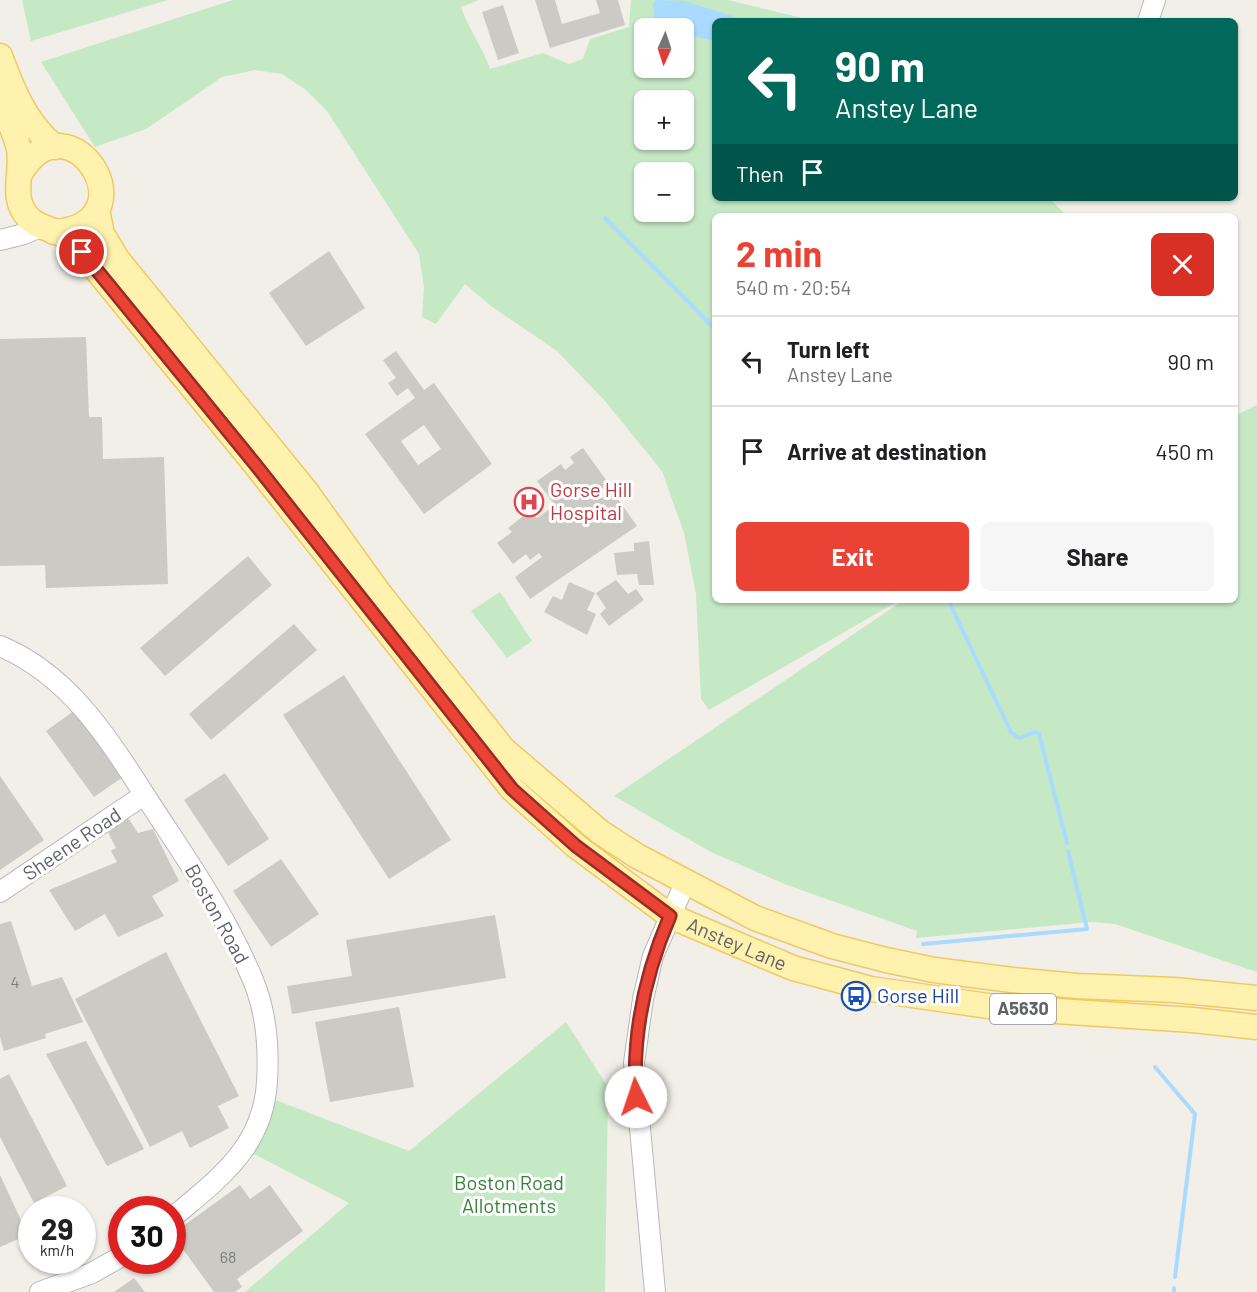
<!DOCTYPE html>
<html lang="en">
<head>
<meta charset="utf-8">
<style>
  :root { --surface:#fff; --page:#f6f6f6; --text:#202124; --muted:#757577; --line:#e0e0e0; --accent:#ea4335 }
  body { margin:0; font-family:Barlow,sans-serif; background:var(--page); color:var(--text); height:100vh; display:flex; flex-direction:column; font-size:22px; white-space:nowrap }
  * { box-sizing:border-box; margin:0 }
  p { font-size:20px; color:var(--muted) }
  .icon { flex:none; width:33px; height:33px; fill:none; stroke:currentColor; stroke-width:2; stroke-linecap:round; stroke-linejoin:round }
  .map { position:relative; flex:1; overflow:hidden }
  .drawer { position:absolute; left:712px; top:213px; width:526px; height:390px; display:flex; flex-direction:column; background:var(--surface); border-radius:9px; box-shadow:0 2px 4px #0004 }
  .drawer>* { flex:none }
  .banner { position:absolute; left:712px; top:18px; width:526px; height:183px; border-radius:9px; box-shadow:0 2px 4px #0004; background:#00695c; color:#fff; overflow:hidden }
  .needle { width:39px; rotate:183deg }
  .fabs { position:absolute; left:634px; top:18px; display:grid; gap:12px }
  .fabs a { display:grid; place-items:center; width:60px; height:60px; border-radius:9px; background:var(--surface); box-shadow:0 2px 4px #0004; font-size:30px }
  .speed { position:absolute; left:18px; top:1196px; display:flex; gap:12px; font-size:30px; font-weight:700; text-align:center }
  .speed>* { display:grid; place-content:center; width:78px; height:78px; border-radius:50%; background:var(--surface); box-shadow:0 2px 4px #0004; line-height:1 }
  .speed small { font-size:15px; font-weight:400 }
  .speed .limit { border:9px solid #d22; background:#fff; color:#111 }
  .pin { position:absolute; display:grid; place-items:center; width:51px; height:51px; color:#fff; margin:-26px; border:3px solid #fff; border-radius:50%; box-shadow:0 2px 6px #0007 }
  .me { position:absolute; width:66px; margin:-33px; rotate:356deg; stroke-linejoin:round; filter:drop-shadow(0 0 4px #0008) }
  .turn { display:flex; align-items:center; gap:21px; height:126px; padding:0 24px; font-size:27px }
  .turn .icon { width:78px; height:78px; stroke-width:2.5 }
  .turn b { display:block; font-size:42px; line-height:51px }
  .then { display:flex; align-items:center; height:57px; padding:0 24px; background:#0003; gap:12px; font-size:22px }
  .round { display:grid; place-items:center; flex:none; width:63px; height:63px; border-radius:9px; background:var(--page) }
  .head { display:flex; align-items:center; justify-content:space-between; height:102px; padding:0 24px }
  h1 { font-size:36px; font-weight:700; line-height:45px; color:var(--accent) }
  .button { display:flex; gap:12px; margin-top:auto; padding:12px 24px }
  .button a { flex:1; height:69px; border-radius:9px; background:var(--accent); color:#fff; font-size:24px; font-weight:700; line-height:69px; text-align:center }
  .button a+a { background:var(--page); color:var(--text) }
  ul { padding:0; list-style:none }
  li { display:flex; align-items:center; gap:18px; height:90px; padding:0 24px; border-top:2px solid var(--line) }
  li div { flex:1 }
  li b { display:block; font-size:22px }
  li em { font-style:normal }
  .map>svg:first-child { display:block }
  .green { fill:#c5e8c5; fill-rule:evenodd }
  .water { fill:#aadaff }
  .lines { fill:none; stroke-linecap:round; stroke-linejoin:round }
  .stream { stroke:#aadaff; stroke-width:4 }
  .building { fill:#cccac5; fill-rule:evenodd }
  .minor-casing { stroke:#b5b8bc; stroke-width:22 }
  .major-casing { stroke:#f2c960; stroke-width:27 }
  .minor { stroke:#fff; stroke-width:20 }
  .major { stroke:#fff2af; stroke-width:24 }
  .route-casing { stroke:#982c22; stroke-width:15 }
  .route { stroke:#ea4335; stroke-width:10 }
  .labels { text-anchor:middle; stroke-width:6; stroke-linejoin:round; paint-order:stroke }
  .number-label { font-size:16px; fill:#7a7d7f }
  .shield { fill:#fff; stroke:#8f9295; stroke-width:1.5 }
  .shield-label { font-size:18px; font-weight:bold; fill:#5f6368 }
  .health-label { font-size:20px; fill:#be3a42; stroke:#fff; text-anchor:start }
  .street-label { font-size:20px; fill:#5f6368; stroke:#fff }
  .transit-label { font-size:20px; fill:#164399; stroke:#fff; text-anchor:start }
  .park-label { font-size:20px; fill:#348238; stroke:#fff }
</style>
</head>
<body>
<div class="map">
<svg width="1257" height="1292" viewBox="0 0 1257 1292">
  <rect width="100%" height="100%" fill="#f1efe8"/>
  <path class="green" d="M22,0H168L31,41Z
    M233,0H479L461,7C469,30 482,46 490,69L543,53L569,64L583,59L590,39L629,27L631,0H728L814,21H716V198H1049L1067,216H716V600H900L709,710L701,699L696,594L684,533L662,471L605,401L557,351L491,306L465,284L436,324L422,317L424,287L419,254L327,111L306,90L282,74L255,70L222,77L146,129L95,147L41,62ZM645,28H684V68H645ZM645,100H684V140H645ZM645,172H684V212H645Z
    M1257,405V972L1115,924L1092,922L916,938L917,931L787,885L711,852L614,796L904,600H1236V415Z
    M500,592L532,641L507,658L471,611Z
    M566,1022L608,1087L605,1292H245L349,1203L250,1152L270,1098L409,1151Z"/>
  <path class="water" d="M655,0L685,1L747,21H716L715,41L684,34V28H663L655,24L653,4Z"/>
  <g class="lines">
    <path class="stream" d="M605,218L716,330
      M948,600L1011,732L1019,738L1035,732L1039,734L1067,843
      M923,944L1087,929L1068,851
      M1155,1067L1195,1114L1175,1277
      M1174,1292V1288"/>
  </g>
  <path class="building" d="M535,0H555L562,24L600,13L596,0H618L625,25L550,48Z
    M503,5L519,53L498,60L482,12Z
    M329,251L365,308L306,346L269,293Z
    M86,337L89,417H102L103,459L164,457L168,584L46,588L45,565L0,566V339Z
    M396,351L424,390L434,383L492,464L424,514L365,434L415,398L408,388L397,396L388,383L396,378L383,360ZM424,425L441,449L418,465L401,441Z
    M583,448L609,484L598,492L603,499L613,492L637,526L530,599L515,577L542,557L539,553L530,560L526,554L513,564L497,543L512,532L508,528L531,510L537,518L555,505L537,481L561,464L565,470L574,463L570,457Z
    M649,541L654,585H639L637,574L617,575L614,553L634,551V543Z
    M248,556L272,585L165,676L140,648Z
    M616,580L628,594L636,589L644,600L609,626L600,614L606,608L596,593Z
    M569,582L595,593L587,610L596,614L587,635L544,612L553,596L562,600Z
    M294,624L317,650L211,740L189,714Z
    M344,675L451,840L389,879L283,715Z
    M74,711L123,777L94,797L46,731Z
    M225,773L269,839L228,866L184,800Z
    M0,776L44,840L0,870Z
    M128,818L138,833L153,829L179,881L152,896L164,916L118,937L105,914L75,931L49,890L117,862L111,851L116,848L106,828Z
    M281,859L319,914L271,947L233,891Z
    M495,915L506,978L292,1014L287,986L352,976L346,940Z
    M11,921L32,986L62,977L83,1022L45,1034L46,1038L4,1051L0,1037V924Z
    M166,952L239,1096L218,1106L229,1128L190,1148L182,1131L150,1147L75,999Z
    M399,1007L414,1087L330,1102L315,1022Z
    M86,1041L144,1149L107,1166L46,1054Z
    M9,1074L67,1186L34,1203L0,1137V1079Z
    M0,1175L28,1235L0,1247Z
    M240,1185L250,1199L270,1185L303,1231L237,1279L242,1287L235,1292H214L172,1234Z
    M134,1278L145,1292H114Z"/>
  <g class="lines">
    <g class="minor-casing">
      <path id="minor" d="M1148,21L1155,0
        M0,240L24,234L40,227
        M0,646C79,679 118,756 163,823C196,873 230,924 253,980C266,1011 269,1049 267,1082C263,1148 218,1179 172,1218
        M0,892L144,795
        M40,1292L92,1273L122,1256
        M655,1292L634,1063L643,999L653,956L685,883"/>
    </g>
    <g class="major-casing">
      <g id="major">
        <path d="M0,56C13,91 26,124 55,147"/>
        <path id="s1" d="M0,102C7,117 16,133 19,150C23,173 10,198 28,217C38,229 52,228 65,236C71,241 76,247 82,252L255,464L512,789L576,846L670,916L793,968L871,989L995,1007L1193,1020L1257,1027"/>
        <path d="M21,172C70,91 155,224 54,232"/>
        <path d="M97,210L102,234L117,259L305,490L379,593L503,749L600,832L637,856L755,918L832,946L886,960L934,970L1012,980L1077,986L1174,990L1257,998"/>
      </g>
    </g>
    <use href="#minor" class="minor"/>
    <use href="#major" class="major"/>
  </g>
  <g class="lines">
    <g class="route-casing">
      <path id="route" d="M82,252L255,464L512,789L576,846L670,916C645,974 632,1034 636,1097"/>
    </g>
    <use href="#route" class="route"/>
  </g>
  <defs>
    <g id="hospital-ring" transform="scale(1.5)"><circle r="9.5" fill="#fff" stroke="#e0444e" stroke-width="1.5"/><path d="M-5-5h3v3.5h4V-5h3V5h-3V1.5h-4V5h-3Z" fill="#e0444e"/></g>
    <g id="bus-ring" transform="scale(1.5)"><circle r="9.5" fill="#fff" stroke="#1a4fb4" stroke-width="1.5"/><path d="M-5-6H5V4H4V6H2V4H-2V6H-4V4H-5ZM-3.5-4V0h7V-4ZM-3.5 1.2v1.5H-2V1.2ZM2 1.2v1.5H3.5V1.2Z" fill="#1a4fb4"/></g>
  </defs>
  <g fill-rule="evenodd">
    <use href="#hospital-ring" x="529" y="502"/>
    <use href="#bus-ring" x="856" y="996"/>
  </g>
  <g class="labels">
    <g class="number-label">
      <text x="15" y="988">4</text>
      <text x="228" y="1263">68</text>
    </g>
    <rect class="shield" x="990" y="994" width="66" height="30" rx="4.5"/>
    <g class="shield-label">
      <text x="1023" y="1015">A5630</text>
    </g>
    <g class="health-label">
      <text x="550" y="497">Gorse Hill<tspan x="550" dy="23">Hospital</tspan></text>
    </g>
    <g class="street-label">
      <text transform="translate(72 844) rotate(-34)" y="7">Sheene Road</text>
      <text transform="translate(217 914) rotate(61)" y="7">Boston Road</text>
      <text dy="7" stroke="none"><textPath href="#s1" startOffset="1150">Anstey Lane</textPath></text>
    </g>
    <g class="transit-label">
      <text x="877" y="1003">Gorse Hill</text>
    </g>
    <g class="park-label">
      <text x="509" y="1190">Boston Road<tspan x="509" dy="23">Allotments</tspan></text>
    </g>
  </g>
</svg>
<div class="fabs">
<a><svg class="needle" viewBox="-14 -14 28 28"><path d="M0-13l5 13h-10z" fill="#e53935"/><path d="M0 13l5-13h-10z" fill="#757577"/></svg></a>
<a>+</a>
<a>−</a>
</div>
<div class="speed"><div>29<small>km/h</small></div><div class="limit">30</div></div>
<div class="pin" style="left:82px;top:252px;background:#d93025"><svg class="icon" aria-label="arrive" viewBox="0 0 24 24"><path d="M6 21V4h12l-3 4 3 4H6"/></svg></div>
<svg class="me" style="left:636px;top:1097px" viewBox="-20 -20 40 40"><circle r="19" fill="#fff"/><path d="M0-13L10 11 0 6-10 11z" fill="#ea4335"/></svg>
<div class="banner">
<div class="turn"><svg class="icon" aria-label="left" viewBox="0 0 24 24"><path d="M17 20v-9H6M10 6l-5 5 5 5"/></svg><div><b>90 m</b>Anstey Lane</div></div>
<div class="then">Then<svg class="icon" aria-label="arrive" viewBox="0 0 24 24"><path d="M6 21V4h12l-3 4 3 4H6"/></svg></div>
</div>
<section class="drawer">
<div class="head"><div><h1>2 min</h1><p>540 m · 20:54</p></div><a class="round" style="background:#d93025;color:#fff"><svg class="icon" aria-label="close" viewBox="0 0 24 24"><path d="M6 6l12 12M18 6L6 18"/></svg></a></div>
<ul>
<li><svg class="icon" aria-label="left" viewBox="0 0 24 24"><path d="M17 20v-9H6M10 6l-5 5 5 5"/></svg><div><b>Turn left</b><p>Anstey Lane</p></div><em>90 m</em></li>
<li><svg class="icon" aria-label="arrive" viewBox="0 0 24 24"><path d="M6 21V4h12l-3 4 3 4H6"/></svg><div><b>Arrive at destination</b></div><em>450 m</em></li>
</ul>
<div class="button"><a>Exit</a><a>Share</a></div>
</section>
</div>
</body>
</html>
